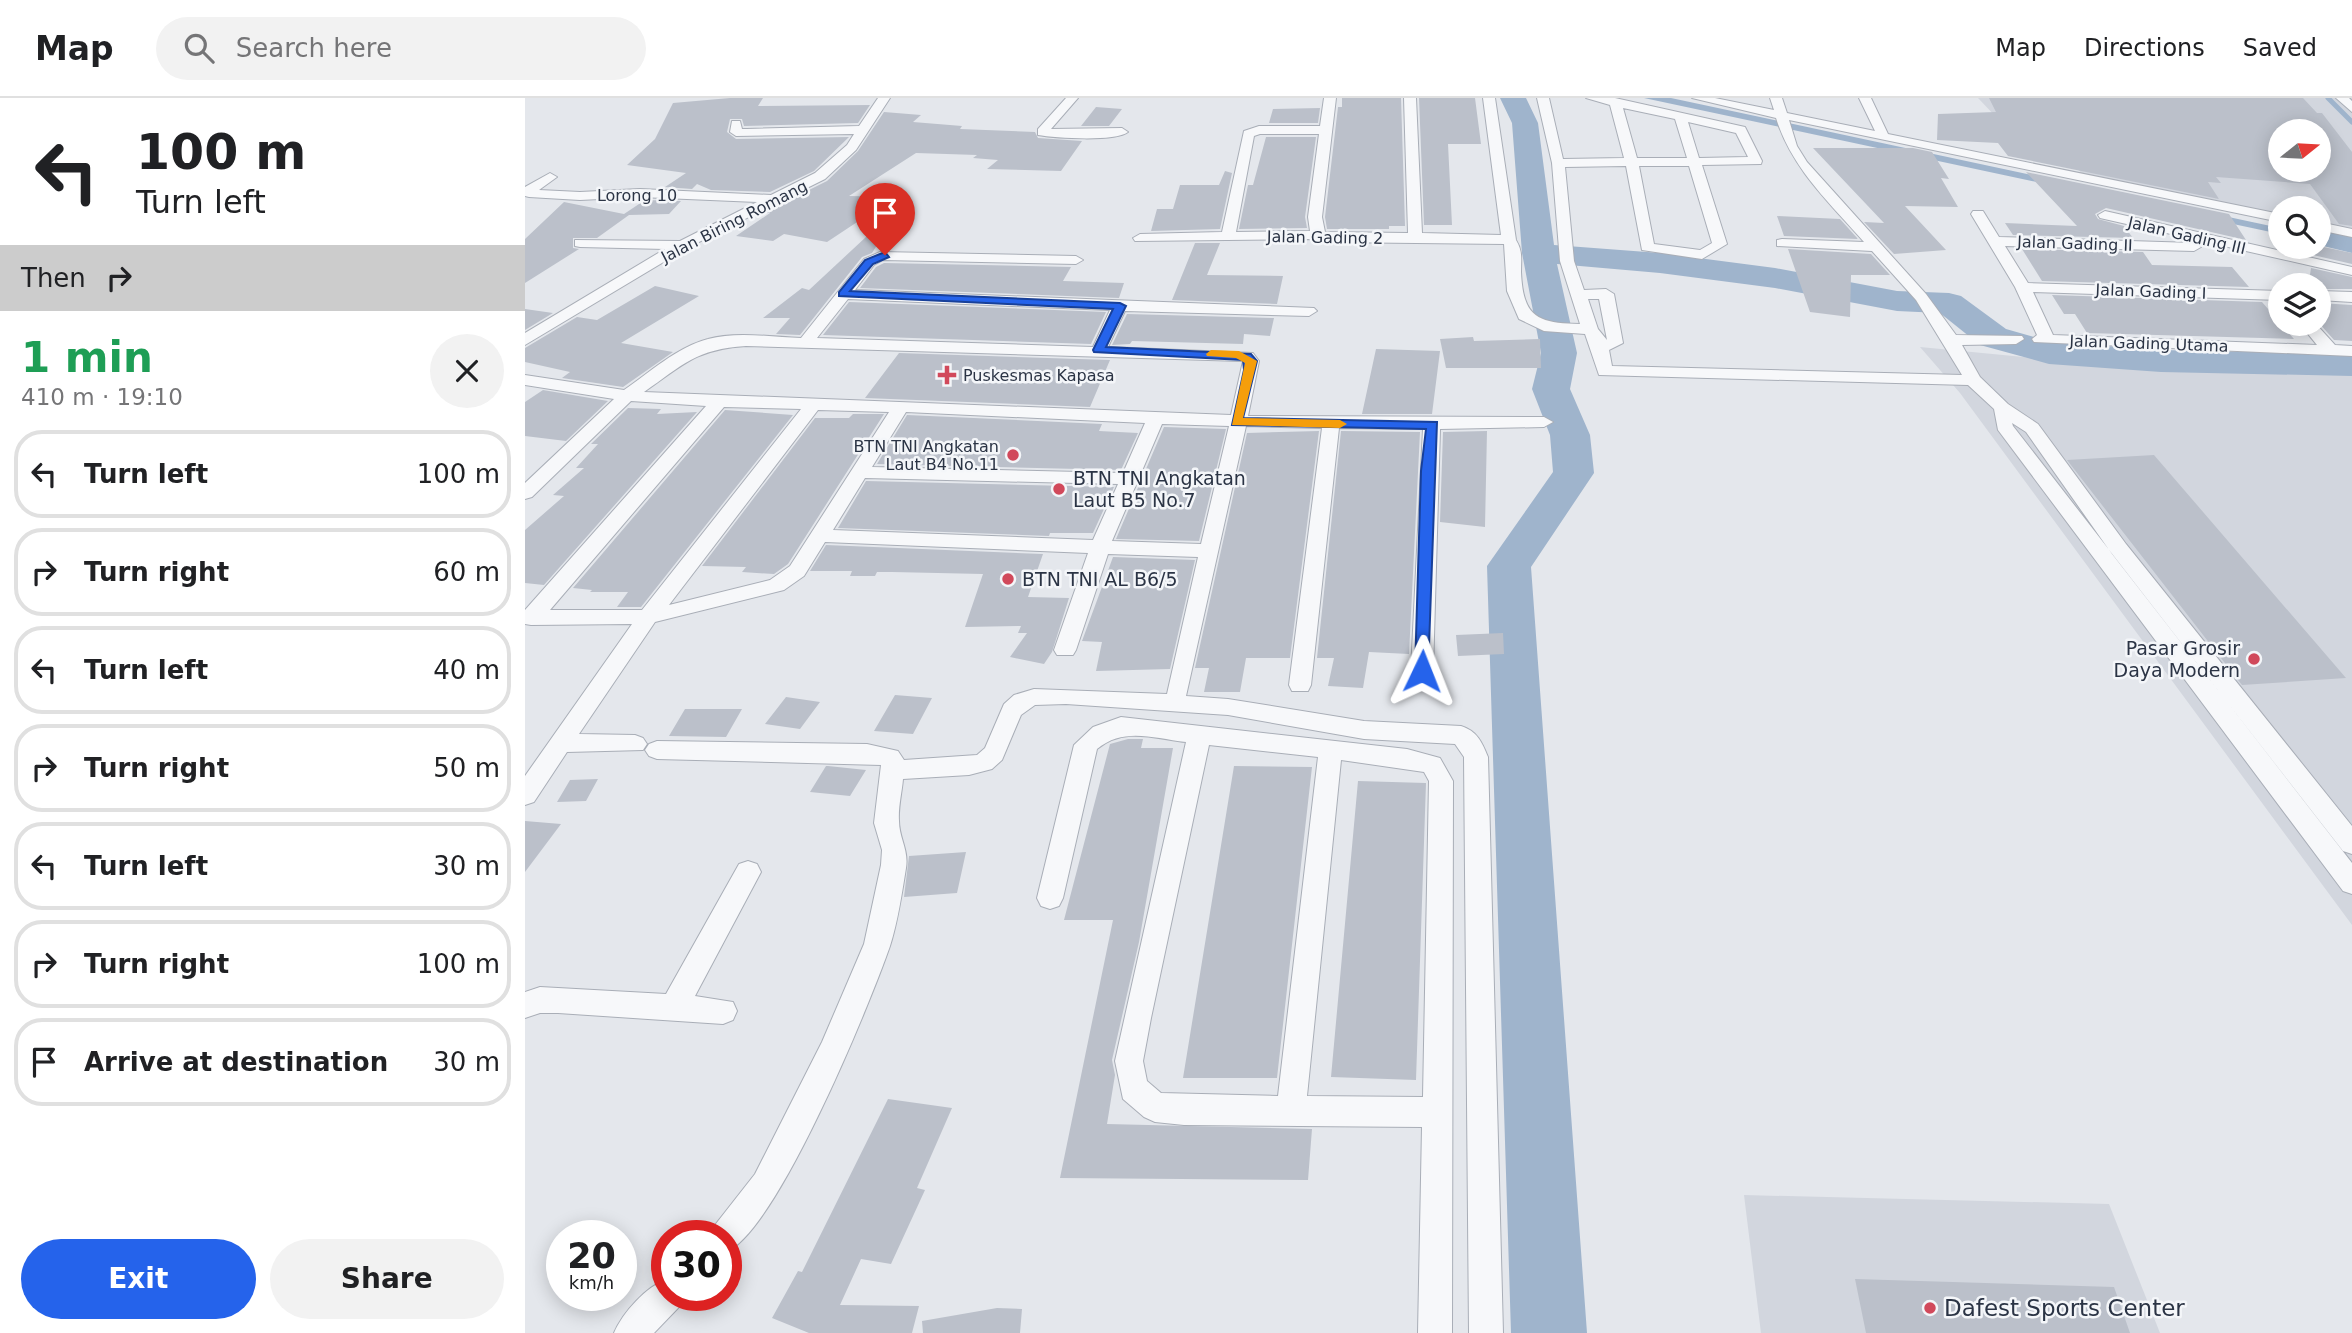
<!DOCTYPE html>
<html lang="en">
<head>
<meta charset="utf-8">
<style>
  :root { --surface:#fff; --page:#f2f2f2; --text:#202124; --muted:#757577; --line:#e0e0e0; --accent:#2563eb }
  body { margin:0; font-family:"DejaVu Sans",sans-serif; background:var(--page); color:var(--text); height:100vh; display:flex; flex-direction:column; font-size:26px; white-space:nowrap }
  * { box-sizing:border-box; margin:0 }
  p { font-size:23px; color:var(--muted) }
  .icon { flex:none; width:38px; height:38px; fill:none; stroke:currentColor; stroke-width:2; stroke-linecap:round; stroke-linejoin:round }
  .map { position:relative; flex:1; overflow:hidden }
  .drawer { display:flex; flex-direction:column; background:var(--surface); width:525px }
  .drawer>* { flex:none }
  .banner { background:#fff; color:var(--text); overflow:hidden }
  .needle { width:46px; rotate:72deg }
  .buttons { position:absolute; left:1743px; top:21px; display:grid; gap:14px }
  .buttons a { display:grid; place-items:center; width:63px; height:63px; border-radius:50%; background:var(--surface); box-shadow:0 4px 18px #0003; font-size:35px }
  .speed { position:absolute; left:21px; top:1122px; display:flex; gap:14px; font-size:35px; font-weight:700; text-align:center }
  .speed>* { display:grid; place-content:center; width:91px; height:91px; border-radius:50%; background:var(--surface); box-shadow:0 4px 18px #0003; line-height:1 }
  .speed small { font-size:18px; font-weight:400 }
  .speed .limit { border:10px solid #d22; background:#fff; color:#111 }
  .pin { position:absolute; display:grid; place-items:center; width:60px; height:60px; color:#fff; margin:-72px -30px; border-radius:50% 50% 50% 0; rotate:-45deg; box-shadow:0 0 7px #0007 }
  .pin .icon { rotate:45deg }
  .me { position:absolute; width:77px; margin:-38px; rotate:2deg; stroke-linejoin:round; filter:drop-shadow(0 0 5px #0008) }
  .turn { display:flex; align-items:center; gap:24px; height:147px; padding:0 21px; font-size:32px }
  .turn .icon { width:91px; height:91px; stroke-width:2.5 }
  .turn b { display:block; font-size:49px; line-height:60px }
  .then { display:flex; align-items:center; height:66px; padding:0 21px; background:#0003; gap:14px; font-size:26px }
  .round { display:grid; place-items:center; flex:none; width:74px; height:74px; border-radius:37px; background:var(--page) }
  .summary { display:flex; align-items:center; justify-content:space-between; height:119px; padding:0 21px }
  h1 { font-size:42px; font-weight:700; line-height:52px; color:#1e9e55 }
  .primary-button { display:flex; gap:14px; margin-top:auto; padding:14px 21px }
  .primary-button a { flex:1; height:80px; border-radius:42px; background:var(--accent); color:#fff; font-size:28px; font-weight:700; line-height:80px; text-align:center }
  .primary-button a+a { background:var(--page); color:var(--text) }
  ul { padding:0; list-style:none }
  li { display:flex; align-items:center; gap:21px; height:88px; margin:0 14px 10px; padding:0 7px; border:4px solid var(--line); border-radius:28px }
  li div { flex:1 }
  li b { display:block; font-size:26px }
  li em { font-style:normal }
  header { display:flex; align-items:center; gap:42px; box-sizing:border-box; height:98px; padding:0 35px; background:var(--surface); border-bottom:2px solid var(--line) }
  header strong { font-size:33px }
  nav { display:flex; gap:38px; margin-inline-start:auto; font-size:24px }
  .search { width:490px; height:63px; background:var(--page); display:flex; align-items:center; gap:18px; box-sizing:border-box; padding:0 24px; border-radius:38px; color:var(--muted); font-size:26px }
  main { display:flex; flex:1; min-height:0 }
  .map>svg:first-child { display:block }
  .built { fill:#d2d6de; fill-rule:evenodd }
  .water { fill:#9fb4cc }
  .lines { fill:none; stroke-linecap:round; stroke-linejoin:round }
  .stream { stroke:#9fb4cc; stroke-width:5 }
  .river { fill:#9fb4cc; fill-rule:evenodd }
  .building { fill:#bbc0ca; fill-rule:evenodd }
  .minor-casing { stroke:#a9aeb7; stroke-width:2 }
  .minor { fill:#f7f8fa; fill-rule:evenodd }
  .route { fill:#2563eb; stroke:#184099; stroke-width:2 }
  .slow { fill:#f59e0b }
  .poi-dot { fill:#d1495b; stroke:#f4f6f9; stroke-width:2.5 }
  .labels { text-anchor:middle; stroke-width:5; stroke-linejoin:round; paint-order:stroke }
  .far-street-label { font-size:16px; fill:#2b3445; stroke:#f4f6f9 }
  .far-poi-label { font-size:16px; fill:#2b3445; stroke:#f4f6f9; text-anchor:start }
  .poi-label { font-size:19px; fill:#2b3445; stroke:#f4f6f9; text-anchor:start }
  .near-poi-label { font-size:23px; fill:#2b3445; stroke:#f4f6f9; text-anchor:start }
</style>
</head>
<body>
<header>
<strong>Map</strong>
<div class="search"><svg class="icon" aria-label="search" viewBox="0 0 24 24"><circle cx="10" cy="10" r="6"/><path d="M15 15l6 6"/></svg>Search here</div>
<nav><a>Map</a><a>Directions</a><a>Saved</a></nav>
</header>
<main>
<section class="drawer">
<div class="banner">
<div class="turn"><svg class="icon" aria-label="left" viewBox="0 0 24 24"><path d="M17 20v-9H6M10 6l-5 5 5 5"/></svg><div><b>100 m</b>Turn left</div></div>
<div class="then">Then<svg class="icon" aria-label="right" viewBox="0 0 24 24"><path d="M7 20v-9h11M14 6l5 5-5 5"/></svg></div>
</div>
<div class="summary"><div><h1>1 min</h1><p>410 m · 19:10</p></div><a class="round"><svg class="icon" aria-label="close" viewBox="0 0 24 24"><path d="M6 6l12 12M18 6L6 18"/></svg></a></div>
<ul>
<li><svg class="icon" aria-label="left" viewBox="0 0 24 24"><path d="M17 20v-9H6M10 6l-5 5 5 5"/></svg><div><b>Turn left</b></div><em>100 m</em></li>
<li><svg class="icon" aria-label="right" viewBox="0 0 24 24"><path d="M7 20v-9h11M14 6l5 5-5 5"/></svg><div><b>Turn right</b></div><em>60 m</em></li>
<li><svg class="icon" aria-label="left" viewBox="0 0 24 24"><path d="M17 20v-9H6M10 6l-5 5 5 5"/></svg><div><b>Turn left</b></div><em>40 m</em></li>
<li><svg class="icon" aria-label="right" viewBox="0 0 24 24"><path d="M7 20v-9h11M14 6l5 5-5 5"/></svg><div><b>Turn right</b></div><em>50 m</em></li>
<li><svg class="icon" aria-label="left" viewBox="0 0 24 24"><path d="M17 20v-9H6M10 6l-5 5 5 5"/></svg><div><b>Turn left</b></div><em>30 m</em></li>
<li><svg class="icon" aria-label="right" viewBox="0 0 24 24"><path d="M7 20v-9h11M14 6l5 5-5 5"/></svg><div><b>Turn right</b></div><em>100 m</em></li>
<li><svg class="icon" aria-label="arrive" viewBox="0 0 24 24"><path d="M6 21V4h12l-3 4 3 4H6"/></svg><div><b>Arrive at destination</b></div><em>30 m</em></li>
</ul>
<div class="primary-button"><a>Exit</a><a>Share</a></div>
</section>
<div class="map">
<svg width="1827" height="1235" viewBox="0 0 1827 1235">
  <rect width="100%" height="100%" fill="#e4e7ec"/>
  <path class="built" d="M1453,0H1827V131L1794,124V110H1755V117L1556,75L1526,38L1472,20ZM1755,33H1794V72H1755Z
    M1395,249L1509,260L1827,270V827L1435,295Z
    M1219,1097L1584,1106L1635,1235H1236Z"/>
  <path class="water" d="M1119,0H1146L1755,130V136Z"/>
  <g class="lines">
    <path class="stream" d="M1803,0L1827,24"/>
    <path class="river" d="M975,0H1001L1013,25L1029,147L1135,155L1250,170L1372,193L1424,195L1436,198L1481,231L1526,244L1636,252L1827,256V278L1636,274L1524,266L1455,247L1415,215L1372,213L1250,190L1135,175L1032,166L1052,255L1045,291L1065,337L1069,375L1006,469L1062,1235H986L962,468L1028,374L1025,337L1007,291L1016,255L997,155L987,25Z
      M1794,129L1827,135V155L1794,147Z"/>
  </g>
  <path class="building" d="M205,0H238L233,8L345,7L333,25L219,28L217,21H205L202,34L211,41L324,39L289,73L245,94L186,92L172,86L167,91L140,89L161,75L102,67L130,41L148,5Z
    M817,0H876L880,128H864V131H802L800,119L813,9H817Z
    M894,0H950L956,46H923L927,127H899Z
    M1464,0H1778L1792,15H1797L1827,54V128L1814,126L1785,86L1691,79L1696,85L1683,84L1694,101L1483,58L1473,45L1412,42L1413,16L1471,14ZM1755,33H1794V72H1755Z
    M571,9L597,11L584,28H556Z
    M795,10L793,25H744L748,11Z
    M359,14L396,17L388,24L437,28L435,31L510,34L513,40L557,43L536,73L462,71L473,62L448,60L452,57L391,55L324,98L370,99L302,144L259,136L248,143L211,138L245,115L240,114L302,83L333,53Z
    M741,39H791L780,119L782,130L714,131L723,87H728Z
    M1288,50H1388L1407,54L1424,81L1416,80L1433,109L1380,108L1421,152L1369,156L1339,124L1359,125Z
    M700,73L707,75L695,131L626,133L632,111H648L655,87H694Z
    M1501,74L1704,116L1721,142L1581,110L1570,116L1573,121L1599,128L1608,140L1488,137L1480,125L1552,128Z
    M120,102L156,103L144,116L104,117L72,140H48V150L54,151L0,185V141L39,104L99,116Z
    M1252,118L1315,121L1333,141L1259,138Z
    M356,125L363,130L347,155L337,159L275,237L251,236L265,220H238L277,190L284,192Z
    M670,145H695L682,177L758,178L752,206L647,202Z
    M1794,148L1827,155V166L1788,157L1789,149Z
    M1263,151L1346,156L1365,177H1326L1325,219L1285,214Z
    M1497,151L1618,154L1627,167L1707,169L1724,189L1517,183Z
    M359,165L546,169L538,183L599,185L594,200L335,190L351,169Z
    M1786,170L1827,179V191H1794V187H1787L1784,184Z
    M130,188L174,198L96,245L148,254L98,289L37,280L45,274L0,264V250L52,219L72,222Z
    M1527,197L1737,204L1769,241L1562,235L1550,216H1539Z
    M324,204L581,214L566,246L298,237Z
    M1794,205L1827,207V243L1809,242L1794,225Z
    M0,211L28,215L0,232Z
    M602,216L749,220L745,238L719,236L718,246L607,243L605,246L587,247Z
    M948,239L949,243L1015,241L1016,270H921L915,241Z
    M851,251L915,253L907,316H837Z
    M374,255L585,262L565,309L340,300Z
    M18,292L83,303L41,343L0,338V304Z
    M103,310L136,311L132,316L172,314L19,487L0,485V432L39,398L28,397L59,370H51L73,346H66Z
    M200,312L268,317L116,509H92L103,494H65L67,492L48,490Z
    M328,316H359L263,466L249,476L217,474L221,469L177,468L290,320H324Z
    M382,317L577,326L574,333L613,335L596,372L352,366Z
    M639,329L701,331L674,443L591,441Z
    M794,333L765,560H721L715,594H679L684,570H670L722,335Z
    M816,333L895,334L884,556L844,554L838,590L803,588L809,560H792Z
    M962,333L960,429L915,424L918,334Z
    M1629,357L1821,580L1717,587L1542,362Z
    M341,383L589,389L568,435H525L524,438L313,430Z
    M301,447L518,456L503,499L544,500L527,554L519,566L485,559L502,535H493L496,528L440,529L458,476L367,474H352L350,478H325L327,473H285Z
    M588,459L670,462L645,571L571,573L577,544L557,543Z
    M978,535L979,556L933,558L931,537Z
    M370,597L407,600L388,636L349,633Z
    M261,599L295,604L275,631L240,626Z
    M160,611H217L201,639L144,638Z
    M603,641H618L616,650H648L614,844L587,962L590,977L582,1026L787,1031L783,1082L535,1080L588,822H539L585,646Z
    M301,668H303L341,672L325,698L285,694Z
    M709,668L787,669L752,980H658Z
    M73,681L61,703L32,704L45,682Z
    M833,683L901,685L891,982L806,979Z
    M0,723L36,726L0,774Z
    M441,754L432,795L379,799L384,758Z
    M363,1001L427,1010L392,1090L400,1092L366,1166L336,1161L315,1207L394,1208L387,1235H284L247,1220L273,1173L277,1174Z
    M1330,1181L1589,1189L1605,1235H1341Z
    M472,1210L497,1211L495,1235H398L397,1223Z"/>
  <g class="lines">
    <g class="minor-casing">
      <path id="minor" d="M353,0H365L331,52L300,81L162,150L0,247V235L140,151L55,149L50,148V142L155,143L232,104L115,99L55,102L4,99L0,98V89L25,75L32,79L14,92L55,94L115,91L246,97L290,75L322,47L329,36L211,38L205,34L207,23H215L217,31H222L334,28Z
        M541,0H553L526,31L597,30L603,34C590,44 530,40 513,37V31Z
        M799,0H811L797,119L800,134L883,135L879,0H891L897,135L976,137L958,0H970L991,142C998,153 996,162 996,174C998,220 1013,225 1055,226L1035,163L1027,65L1012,0H1024L1038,61L1099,60L1085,7L1061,0H1090L1220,29L1237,63L1236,66L1177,67L1202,146L1177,161L1117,152L1101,68L1040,69L1049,163L1059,192L1081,191L1089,196L1098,245L1084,252L1087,268L1437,277L1391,202L1347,153L1252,148V142L1257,141L1339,144C1305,105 1267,71 1251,20L1167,0H1190L1249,12L1245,0H1257L1262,15L1350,33L1334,0H1346L1363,36L1755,116V124L1264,22L1272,48L1282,64L1401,196L1431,237L1497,238L1499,241L1491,246L1437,247L1455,279L1483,306L1513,326L1601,446L1827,728V756L1818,753L1587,456L1501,334L1487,325L1488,328L1827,765V796L1818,793L1473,332L1469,311L1443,287L1074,277L1060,236L1019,233L994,221L982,193L979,146L803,144L792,141L610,143L608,140L615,136L697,134L719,33L734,28H795ZM1098,10L1150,21L1162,60H1112ZM1163,24L1211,35L1223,59L1174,60ZM735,36H794L783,119L785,133L711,134L729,38ZM1114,68H1164L1187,145L1175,152L1129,146ZM1063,201H1074L1082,242L1073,231Z
        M1811,0H1824L1827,3V14Z
        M1448,113H1458L1474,139L1669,145L1676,149L1669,153L1480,148L1503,185L1755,193V202L1508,194L1528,237L1792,247L1775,226H1791L1810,247L1827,248V258L1509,244L1507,241L1512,237L1490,189L1446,116Z
        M1580,113L1827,169V177L1575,120L1573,117Z
        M1794,124L1827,131V139L1794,132Z
        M355,154L551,158L558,162L551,166L358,162L349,167L330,192L789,210L792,213L784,218L600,213L583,249L728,255L734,263L723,318L1019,319L1028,324L1019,329L915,331L908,573L905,579H889L886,573L898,331L814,330L786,587L783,593H767L764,587L797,330L721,328L661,598L703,601L839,623L936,628C952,633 957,644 963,659L978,1235H944L939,659L930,646L839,641L703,617L541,606L510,607L496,617L477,662L467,671L444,677L378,681C377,694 373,709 374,723C374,740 384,752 381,770C377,795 373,823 365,848C345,906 252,1133 201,1154V1138H185L190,1127L230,1076L297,944L339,846L356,767L357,752L349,725L356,667L132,661L124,658L120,652L124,646L132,643L342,646L373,653L379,662L452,657L460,650L479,606L489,597L509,591L642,596L673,459L583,456L551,552L548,557H532L529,552L563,455L300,444L279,478L259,492L130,524L54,636L110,637L118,640L122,646L118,652L42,654L9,704L0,707V678L107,526L6,527L0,526V512L181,308L106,303L7,399L0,401V385L89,301L0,287V277L99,292C124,275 152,249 183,241C211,233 247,239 276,240L339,161ZM323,201L585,212L568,249L292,240ZM221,248L717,263H718L706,317L119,294C158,267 171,251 221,248ZM199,309L276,311L117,512H25ZM293,312L364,314L265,468L245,482L144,507ZM381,314L620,325L598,375L347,369ZM637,326L704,328L676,446L587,443ZM340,380L593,386L568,442L308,432Z
        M1794,193L1827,194V204L1794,202Z
        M596,619L882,651L915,660L928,683L927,1235H893L897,1029L659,1027L630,1024L619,1019L598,1001L590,963L661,644C627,640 599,629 572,651L538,800L534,808L525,811L516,808L512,800L549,647L568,629ZM684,647L793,659L753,998L636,995L622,983L618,963L626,920ZM816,662L899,674L904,683L898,999L782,998Z
        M223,763L232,766L236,774L170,898L208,904L212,913L208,922L198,926L33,915H15L0,920V894L15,889L141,896L214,766Z
        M142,1181V1197H159L154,1209L129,1235H89C98,1214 121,1189 142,1181Z"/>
    </g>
    <use href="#minor" class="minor"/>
  </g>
  <path class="route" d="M360,154L364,159L348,166L325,193L595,205L601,208L581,249L726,256L732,263L718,320L912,324L903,577H892L890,573L896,373L901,331L707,327L719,272L718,262L569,254L568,252L588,211L314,198V194L340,162Z"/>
  <path class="slow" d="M686,252L714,253L732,263L718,320L815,322L822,326L815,330L707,327L720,265L711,260L682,258L681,256Z"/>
  <g class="poi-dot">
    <path d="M418.5 266.5h7v7h7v7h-7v7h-7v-7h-7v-7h7z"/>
    <circle cx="488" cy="357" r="7"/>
    <circle cx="534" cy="391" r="7"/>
    <circle cx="483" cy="481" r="7"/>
    <circle cx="1729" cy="561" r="7"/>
    <circle cx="1405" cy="1210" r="7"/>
  </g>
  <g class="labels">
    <g class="far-street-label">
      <text x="112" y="103">Lorong 10</text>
      <text transform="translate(209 123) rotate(-27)" y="6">Jalan Biring Romang</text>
      <text transform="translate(1662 137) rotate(13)" y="6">Jalan Gading III</text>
      <text transform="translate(800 139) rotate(1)" y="6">Jalan Gading 2</text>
      <text transform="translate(1550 145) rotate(2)" y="6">Jalan Gading II</text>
      <text transform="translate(1626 193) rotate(2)" y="6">Jalan Gading I</text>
      <text transform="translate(1624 245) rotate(2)" y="6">Jalan Gading Utama</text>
    </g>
    <g class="far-poi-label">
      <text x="438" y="283">Puskesmas Kapasa</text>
      <text x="474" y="354" text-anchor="end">BTN TNI Angkatan<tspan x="474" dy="18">Laut B4 No.11</tspan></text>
    </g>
    <g class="poi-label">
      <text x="548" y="387">BTN TNI Angkatan<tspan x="548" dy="22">Laut B5 No.7</tspan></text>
      <text x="497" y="488">BTN TNI AL B6/5</text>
      <text x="1715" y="557" text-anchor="end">Pasar Grosir<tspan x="1715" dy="22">Daya Modern</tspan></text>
    </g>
    <g class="near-poi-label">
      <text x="1419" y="1218">Dafest Sports Center</text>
    </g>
  </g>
</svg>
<div class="buttons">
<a><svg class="needle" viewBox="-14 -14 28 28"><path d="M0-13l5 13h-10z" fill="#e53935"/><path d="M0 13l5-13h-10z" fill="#757577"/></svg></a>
<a><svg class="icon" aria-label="search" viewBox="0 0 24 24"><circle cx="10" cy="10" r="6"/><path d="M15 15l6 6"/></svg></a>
<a><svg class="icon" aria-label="layers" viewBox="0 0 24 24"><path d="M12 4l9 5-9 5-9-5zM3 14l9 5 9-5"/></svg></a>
</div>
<div class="speed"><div>20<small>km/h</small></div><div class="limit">30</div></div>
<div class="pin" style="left:360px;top:157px;background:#d93025"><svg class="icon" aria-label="arrive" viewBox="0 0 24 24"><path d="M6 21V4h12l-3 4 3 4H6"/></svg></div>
<svg class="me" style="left:897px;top:573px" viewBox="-20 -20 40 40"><path d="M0-17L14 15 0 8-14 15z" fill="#2563eb" stroke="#fff" stroke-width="4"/></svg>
</div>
</main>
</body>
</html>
